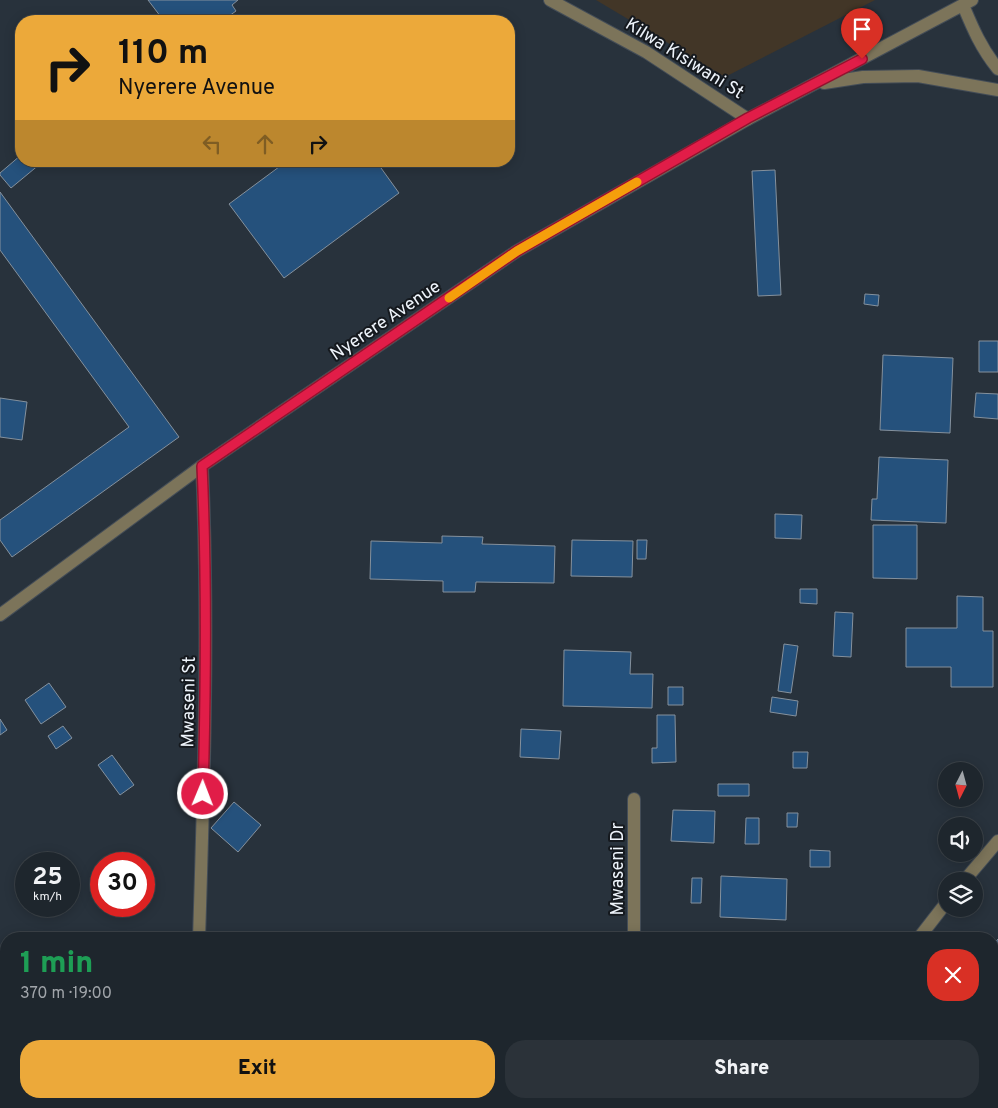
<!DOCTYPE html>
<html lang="en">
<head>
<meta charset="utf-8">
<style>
  :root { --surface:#1e262d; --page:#2b3239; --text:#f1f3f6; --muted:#a1a5aa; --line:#3c4349; --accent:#eca93a }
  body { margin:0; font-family:Overpass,sans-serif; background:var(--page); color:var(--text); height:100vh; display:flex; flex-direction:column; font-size:19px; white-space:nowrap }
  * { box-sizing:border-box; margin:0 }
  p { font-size:16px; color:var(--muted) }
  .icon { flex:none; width:28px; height:28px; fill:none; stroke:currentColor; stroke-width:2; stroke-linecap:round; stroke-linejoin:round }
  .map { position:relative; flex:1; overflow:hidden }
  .drawer { position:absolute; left:0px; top:932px; width:999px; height:176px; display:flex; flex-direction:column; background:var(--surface); border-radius:20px 20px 0 0; box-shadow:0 2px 12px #0003,0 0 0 1px var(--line) }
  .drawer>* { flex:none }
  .top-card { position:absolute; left:15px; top:15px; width:500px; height:152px; border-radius:20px; box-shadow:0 2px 12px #0003,0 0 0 1px var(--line); background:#eca93a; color:#111; overflow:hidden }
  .needle { width:32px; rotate:186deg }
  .fabs { position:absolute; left:938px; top:762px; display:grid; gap:10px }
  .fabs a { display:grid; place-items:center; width:45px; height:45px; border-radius:50%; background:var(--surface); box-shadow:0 2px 12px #0003,0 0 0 1px var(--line); font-size:25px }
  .speed { position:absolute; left:15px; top:852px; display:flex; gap:10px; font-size:25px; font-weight:700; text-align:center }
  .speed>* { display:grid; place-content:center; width:65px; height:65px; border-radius:50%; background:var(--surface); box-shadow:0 2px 12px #0003,0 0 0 1px var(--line); line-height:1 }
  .speed small { font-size:12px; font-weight:400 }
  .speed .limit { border:8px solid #d22; background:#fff; color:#111 }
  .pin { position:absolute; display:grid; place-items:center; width:42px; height:42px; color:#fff; margin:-51px -21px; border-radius:50% 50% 50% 0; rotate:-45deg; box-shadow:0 0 5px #0007 }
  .pin .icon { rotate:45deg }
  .me { position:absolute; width:55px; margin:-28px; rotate:1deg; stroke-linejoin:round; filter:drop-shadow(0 0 4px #0008) }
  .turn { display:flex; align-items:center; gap:18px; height:105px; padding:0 20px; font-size:22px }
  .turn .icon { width:65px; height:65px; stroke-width:2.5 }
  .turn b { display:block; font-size:35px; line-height:42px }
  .lanes { display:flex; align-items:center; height:48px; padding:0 20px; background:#0003; justify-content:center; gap:25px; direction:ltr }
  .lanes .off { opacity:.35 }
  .round { display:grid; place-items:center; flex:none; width:52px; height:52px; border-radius:20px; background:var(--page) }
  .overview { display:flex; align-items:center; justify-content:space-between; height:85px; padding:0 20px }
  h1 { font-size:30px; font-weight:800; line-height:38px; color:#1e9e55 }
  .action { display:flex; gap:10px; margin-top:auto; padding:10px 20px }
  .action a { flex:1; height:58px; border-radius:20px; background:var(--accent); color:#111; font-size:20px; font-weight:800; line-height:58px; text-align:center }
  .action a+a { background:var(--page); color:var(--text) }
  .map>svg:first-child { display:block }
  .industrial { fill:#423627 }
  .building { fill:#25517c; stroke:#85919d }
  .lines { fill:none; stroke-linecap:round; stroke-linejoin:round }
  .minor-casing { stroke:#444d57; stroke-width:14 }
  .tertiary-casing { stroke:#444d57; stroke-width:14 }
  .minor { stroke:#7c745a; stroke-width:12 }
  .tertiary { stroke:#7c745a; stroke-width:12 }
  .route-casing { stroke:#92132f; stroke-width:12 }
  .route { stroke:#e11d48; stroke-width:9 }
  .slow { stroke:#f59e0b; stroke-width:9 }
  .labels { text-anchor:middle; stroke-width:4; stroke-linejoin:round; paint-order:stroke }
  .street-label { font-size:18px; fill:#eef4fb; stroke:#15191e }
</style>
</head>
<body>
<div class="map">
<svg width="998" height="1108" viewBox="0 0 998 1108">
  <rect width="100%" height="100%" fill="#28323c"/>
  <path class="industrial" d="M596,0H875L725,77Z"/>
  <path class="building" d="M148,0H238L232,5L236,11L222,21H164Z
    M21,155V161H38L40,164L11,188L0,175V173Z
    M287,161H376L399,193L284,278L229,204Z
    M775,170L781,295L758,296L752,171Z
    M0,192L179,437L12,557L0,540V520L129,427L0,250Z
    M865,294L879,295L878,306L864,304Z
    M979,341H998V372H979Z
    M883,355L953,358L950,433L880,430Z
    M976,393L998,394V419L974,417Z
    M0,398L27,402L22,440L0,437Z
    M879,457L948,460L946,523L871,520L872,499H877Z
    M775,514L802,515L801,539L775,538Z
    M873,525H917V579L873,578Z
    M442,536L483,537L482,544L555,546L554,583L476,582L475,592H443V581L370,579L371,541L442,543Z
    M572,540L633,541L632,577L571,576Z
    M637,540H647L646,559H637Z
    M800,589H817V604L800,603Z
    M957,596L983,597V631H993V687H951V667H906V628H957Z
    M835,612L853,613L851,657L833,656Z
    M784,644L798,646L791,693L778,691Z
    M564,650L631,652L630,674H653L652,708L563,706Z
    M49,683L66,707L41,724L25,700Z
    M668,687H683V705H668Z
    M772,697L798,701L796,716L770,712Z
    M657,715H675L676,762L652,763V748H657Z
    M0,719L7,730L0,735Z
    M63,726L72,738L56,749L48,736Z
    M521,729L561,731L559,759L520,757Z
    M793,752H808L807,768H793Z
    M112,755L134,785L120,795L98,765Z
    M718,784H749V796H718Z
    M234,802L261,825L238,852L211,828Z
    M673,810L715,811L714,843L671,841Z
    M787,813H798L797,827H787Z
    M746,818H759V844H745Z
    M810,850L830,851V867H810Z
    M721,876L787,879L786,920L720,917Z
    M692,878H702L701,903H691Z
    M998,939V981L992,976V945Z
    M992,1009L998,1013L992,1020Z
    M6,1039V1069L0,1074V1045Z
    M992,1078L996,1079L992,1094Z
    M130,1102H158V1108H130Z"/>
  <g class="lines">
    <g class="minor-casing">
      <path id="minor" d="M550,0L646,52L748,119
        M634,799V939
        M964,881L998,841
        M199,939C204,781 209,624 202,466
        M918,939L946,903
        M630,1102V1108
        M194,1108V1102
        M855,1108L856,1102"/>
    </g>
    <g class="tertiary-casing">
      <path id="tertiary" d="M963,5C973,29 981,48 998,69
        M824,83L863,77L918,76L998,90
        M0,615L202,466L517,251L748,119L972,0"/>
    </g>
    <use href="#minor" class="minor"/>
    <use href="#tertiary" class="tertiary"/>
  </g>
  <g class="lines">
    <g class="route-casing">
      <path id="route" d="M203,794C206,685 207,576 202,466L517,251L748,118L862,59"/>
    </g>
    <use href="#route" class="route"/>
    <path class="slow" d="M449,298L517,251L637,182"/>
  </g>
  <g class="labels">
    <g class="street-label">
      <text transform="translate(685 58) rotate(32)" y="6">Kilwa Kisiwani St</text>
      <text transform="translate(385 320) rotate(-34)" y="6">Nyerere Avenue</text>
      <text transform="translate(188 702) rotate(-89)" y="6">Mwaseni St</text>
      <text transform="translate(617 869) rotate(-90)" y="6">Mwaseni Dr</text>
    </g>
  </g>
</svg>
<div class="fabs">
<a><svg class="needle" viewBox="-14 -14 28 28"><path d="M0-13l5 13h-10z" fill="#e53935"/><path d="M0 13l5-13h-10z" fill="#a1a5aa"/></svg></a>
<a><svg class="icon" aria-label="sound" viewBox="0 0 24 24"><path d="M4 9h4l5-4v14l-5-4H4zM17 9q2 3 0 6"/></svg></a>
<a><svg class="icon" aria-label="layers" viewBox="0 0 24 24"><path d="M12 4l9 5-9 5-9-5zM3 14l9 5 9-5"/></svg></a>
</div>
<div class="speed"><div>25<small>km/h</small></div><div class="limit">30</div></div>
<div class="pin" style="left:862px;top:59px;background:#d93025"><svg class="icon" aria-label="arrive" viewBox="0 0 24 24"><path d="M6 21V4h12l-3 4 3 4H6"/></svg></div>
<svg class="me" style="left:203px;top:794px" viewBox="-20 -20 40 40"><circle r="17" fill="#e11d48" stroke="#fff" stroke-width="3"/><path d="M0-11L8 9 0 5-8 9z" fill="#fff"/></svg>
<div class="top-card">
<div class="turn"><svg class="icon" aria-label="right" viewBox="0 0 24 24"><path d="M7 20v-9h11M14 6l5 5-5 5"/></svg><div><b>110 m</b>Nyerere Avenue</div></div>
<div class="lanes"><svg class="icon off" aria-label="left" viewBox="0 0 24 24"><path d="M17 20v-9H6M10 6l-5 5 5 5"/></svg><svg class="icon off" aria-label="ahead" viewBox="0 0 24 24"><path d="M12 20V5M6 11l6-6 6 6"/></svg><svg class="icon" aria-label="right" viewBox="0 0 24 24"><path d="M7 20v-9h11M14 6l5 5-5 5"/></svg></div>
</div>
<section class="drawer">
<div class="overview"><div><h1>1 min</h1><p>370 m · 19:00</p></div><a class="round" style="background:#d93025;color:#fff"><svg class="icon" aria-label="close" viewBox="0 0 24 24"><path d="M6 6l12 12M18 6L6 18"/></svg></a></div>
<div class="action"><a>Exit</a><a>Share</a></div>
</section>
</div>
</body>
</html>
